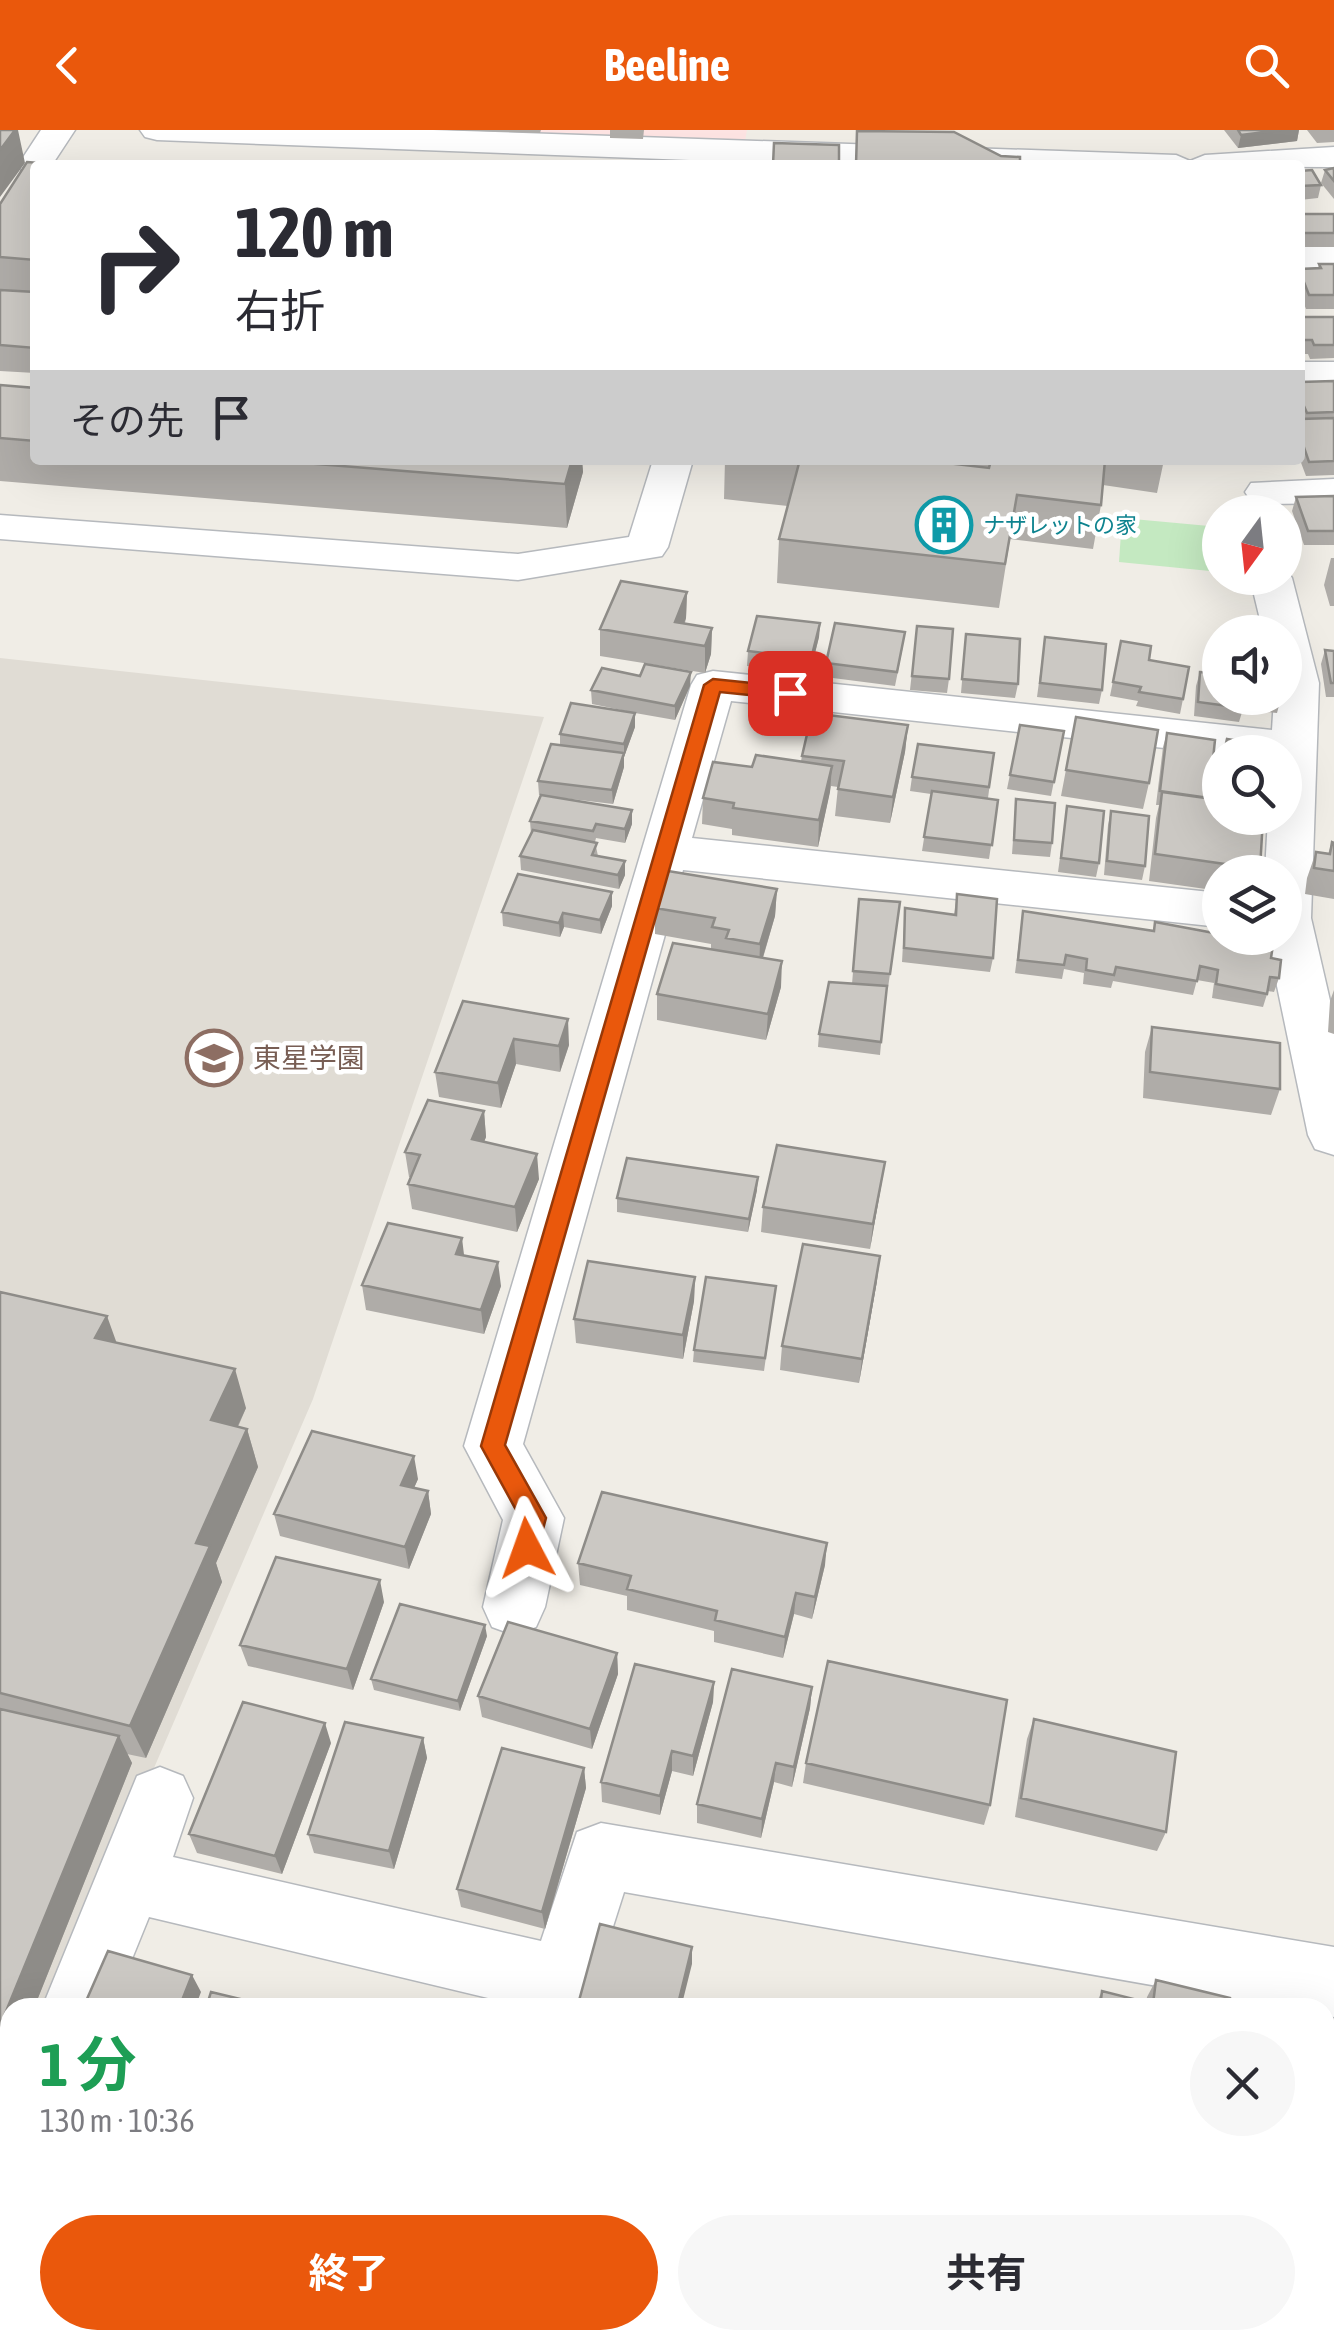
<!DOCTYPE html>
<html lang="ja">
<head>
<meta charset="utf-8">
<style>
  :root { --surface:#fff; --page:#f7f7f7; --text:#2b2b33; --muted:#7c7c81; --accent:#ea580c }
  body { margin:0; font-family:"Asap Condensed","Noto Sans JP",sans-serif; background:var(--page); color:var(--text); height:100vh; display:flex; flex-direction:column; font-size:38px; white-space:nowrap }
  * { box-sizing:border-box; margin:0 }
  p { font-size:32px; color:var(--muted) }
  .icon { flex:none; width:55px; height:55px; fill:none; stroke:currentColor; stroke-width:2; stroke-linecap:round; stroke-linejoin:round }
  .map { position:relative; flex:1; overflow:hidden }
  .details { position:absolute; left:0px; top:1868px; width:1335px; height:352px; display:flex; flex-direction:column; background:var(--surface); border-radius:30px 30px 0 0; box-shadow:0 10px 40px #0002 }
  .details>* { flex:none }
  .top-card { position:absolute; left:30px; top:30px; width:1275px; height:305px; border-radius:10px; box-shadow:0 10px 40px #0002; background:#fff; color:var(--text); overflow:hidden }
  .needle { width:65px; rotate:195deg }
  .buttons { position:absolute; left:1202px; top:365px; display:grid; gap:20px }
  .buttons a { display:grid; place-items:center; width:100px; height:100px; border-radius:50%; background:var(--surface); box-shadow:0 10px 40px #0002; font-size:50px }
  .pin { position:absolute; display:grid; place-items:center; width:85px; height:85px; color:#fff; margin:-42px; border-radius:20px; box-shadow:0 5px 15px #0006 }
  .me { position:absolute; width:110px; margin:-55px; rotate:356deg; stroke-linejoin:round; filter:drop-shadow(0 0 8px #0008) }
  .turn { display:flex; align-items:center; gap:35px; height:210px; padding:0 40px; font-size:45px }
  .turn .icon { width:130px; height:130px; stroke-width:2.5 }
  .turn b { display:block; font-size:70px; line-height:85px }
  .then { display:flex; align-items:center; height:95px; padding:0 40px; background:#0003; gap:20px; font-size:38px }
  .round { display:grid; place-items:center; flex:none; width:105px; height:105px; border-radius:52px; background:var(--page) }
  .summary { display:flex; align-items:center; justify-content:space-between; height:170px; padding:0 40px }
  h1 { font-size:60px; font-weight:700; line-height:75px; color:#1e9e55 }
  .action { display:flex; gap:20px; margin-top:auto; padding:20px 40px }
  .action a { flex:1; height:115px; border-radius:60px; background:var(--accent); color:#fff; font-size:40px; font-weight:700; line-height:115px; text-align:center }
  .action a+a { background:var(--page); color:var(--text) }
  header { display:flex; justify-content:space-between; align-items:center; height:130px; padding:0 40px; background:var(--accent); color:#fff; font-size:45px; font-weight:700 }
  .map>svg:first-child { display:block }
  .education { fill:#e0dcd4 }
  .medical { fill:#fde3e2 }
  .green { fill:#c4e9c1 }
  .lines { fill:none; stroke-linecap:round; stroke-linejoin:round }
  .minor-casing { stroke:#b6b9bd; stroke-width:3 }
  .minor { fill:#fff; fill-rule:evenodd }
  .wall { fill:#afaca8 }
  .shaded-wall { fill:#8e8c88 }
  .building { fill:#cbc8c3; stroke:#8e8c88; stroke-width:2.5 }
  .route { fill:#ea580c; stroke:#983908; stroke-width:2.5 }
  .labels { text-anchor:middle; stroke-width:9; stroke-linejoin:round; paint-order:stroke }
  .far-culture-label { font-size:22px; fill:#0d838f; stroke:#fff; text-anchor:start }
  .education-label { font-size:28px; fill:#785e54; stroke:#fff; text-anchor:start }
</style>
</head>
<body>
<header><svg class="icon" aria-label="back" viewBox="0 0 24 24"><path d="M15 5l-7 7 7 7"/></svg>Beeline<svg class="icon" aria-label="search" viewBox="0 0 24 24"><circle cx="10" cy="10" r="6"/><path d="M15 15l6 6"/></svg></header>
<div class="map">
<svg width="1334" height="2219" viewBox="0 0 1334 2219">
  <rect width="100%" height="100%" fill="#f0ede6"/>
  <path class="education" d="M0,528L544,587L313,1269L51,1877L10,1878V1971L0,1995Z"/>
  <path class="medical" d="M157,0H747L743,22Z"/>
  <path class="green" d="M1122,388L1220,397V442L1119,432Z"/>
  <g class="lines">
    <g class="minor-casing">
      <path id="minor" d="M41,0H75L52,35H35V45L23,42L18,35Z
        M140,0H433L1176,25L1190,31L1205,25L1334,17V37L825,35L157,10L145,7Z
        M1300,116L1334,117V139L1300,138Z
        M1300,232H1334V254H1300Z
        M653,330H693L668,417L662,426L518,450L0,409V385L518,424L629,407Z
        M1334,349V373L1265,374L1251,371L1245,362L1251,353Z
        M1286,439L1292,448L1319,553L1311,788L1334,888V1025L1315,1019L1308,1005L1267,808H1285V742H1265L1268,688H1285V622L1220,624L731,571L692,708L1220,763V797L683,740L523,1314L564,1388L545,1477L536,1497L514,1505L492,1497L483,1477L503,1390L464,1316L691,555L697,545L713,541L1272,600L1274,568H1285V502H1263L1250,448H1285Z
        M160,1637L183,1646L193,1668L173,1727L541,1811L577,1702L601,1693L1334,1817V1887L1325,1885V1878H1282L624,1762L588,1875L584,1878H530L149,1787L112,1878H42L137,1646Z
        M1334,1980V2081L1325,2085V1984Z
        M10,2001V2093L0,2097V2005Z
        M1243,2210H1319L1316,2219H1240Z"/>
    </g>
    <use href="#minor" class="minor"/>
  </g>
  <path class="wall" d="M447,0H541L540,3Z
    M610,0H644L643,9L610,8Z
    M1224,0H1299L1297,11L1238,18Z
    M1307,0H1334V12L1317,13Z
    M35,35V243L0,241V74Z
    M1334,38V69L1321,53L1325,40Z
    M1300,41L1321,55L1318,68L1300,70Z
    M1300,84H1334V117H1300Z
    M1319,134H1334V179H1306L1300,164V139L1318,138Z
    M1300,187H1334V228L1310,229L1308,224H1300Z
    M1334,251V345L1306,346L1300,330V252Z
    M0,255L35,258V330H582L583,342L567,398L0,351Z
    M725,330H1164L1157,363L1103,355L1101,375L1093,419L1010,409L999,478L777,453L779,409L788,376L724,369Z
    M1334,366V415H1304L1292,381L1296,367Z
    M1331,428H1334V476H1330L1324,455Z
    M687,462L686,488L685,493L712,498L711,524L705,543L600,526V499Z
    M820,493L819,507L810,543L747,536L748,521Z
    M917,496L949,549L947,563L910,560Z
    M966,504L1018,554L1015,568L961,563Z
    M1045,507L1102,560L1099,574L1037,567Z
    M1121,511L1149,530L1183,569L1180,584L1136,576L1138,571L1110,566Z
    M903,516L895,556L825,547L826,533Z
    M1325,520L1334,521V567H1326L1321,534Z
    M1200,542L1220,568H1281L1277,583L1243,579L1239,592L1194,586L1196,556Z
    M690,556L675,590L635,583V597L624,627V637L613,674L546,666L632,680V694L625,713L596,708L595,712L598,726L625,731V745L619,759L521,740L520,726L531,704L530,691L541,665H539L538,651L560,615V604L631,582L592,574L591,560Z
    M1076,587L1149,653L1143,679L1061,666Z
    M908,595L905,622L890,693L835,686L838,657L831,656L818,717L732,705V699L702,694L703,668L752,637L801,631L802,626Z
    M1020,595L1064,601L1051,666L1007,659Z
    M1167,603L1209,668L1260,739L1259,742H1220V761L1149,751L1156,688L1159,675H1156L1163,617Z
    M994,623L988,668L998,670L989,729L922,721L931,664L910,661L912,647Z
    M1220,640V662L1216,661Z
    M1016,669L1052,713L1050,727L1012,724Z
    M1067,676L1099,733L1096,747L1058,742Z
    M1111,681L1145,736L1142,750L1104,745L1108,695Z
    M1332,712L1334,713V769L1305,764L1307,748L1316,722L1328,724Z
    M777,759L775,786L763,828L781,857L766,910L657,890V864L711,819V814L655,804V778Z
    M612,762V776L601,804L564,797L560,807L503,796L502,782Z
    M957,764L993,828L990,842L902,832L905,778L954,784Z
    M859,769L900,772L888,858H886L880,925L818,917L819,904L852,854Z
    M1023,781L1153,801L1155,792L1271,828L1279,848L1274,862L1268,861L1263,877L1212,868L1214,853L1197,850L1193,865L1113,851L1111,858L1083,854L1084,843L1064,839L1062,849L1015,843Z
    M1334,860V904L1328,902L1330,871Z
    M463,871L569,915L560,942L516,934L501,978L439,967L435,942Z
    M1152,897L1280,959L1271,985L1143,968L1145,922Z
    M484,981L486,1007L484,1012L539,1049L517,1102L412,1079L408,1054L411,1047H409L405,1022Z
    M885,1032L870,1119L761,1102L763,1077Z
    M757,1060L748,1102L617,1082V1068Z
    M464,1125L501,1156L484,1204L366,1180L362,1155Z
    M695,1147L694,1171L683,1229L576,1213L574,1189Z
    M877,1151L859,1253L780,1240L782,1216Z
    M776,1156L764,1241L693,1232L694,1220Z
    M0,1162L117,1213L246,1278L238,1297L247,1299L258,1337L216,1433L222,1452L146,1628L127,1624L132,1633L34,1878H10V1937L0,1962Z
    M418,1349L414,1358L428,1361L431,1384L409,1439L280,1406L274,1384Z
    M578,1433L825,1435L812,1489L794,1484L783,1528L714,1512V1501L627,1480V1466L580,1455Z
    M384,1472L353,1560L248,1536L240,1515Z
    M487,1506L460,1581L374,1560L371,1549Z
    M617,1523L618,1544L592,1619L482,1587L478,1566Z
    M714,1552L713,1572L693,1646L672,1641L660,1685L602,1672L601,1652Z
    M812,1557L810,1578L792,1657L774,1652L761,1708L697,1693V1674Z
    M1034,1589L1166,1702L1157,1721L1015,1687L1027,1609Z
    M423,1608L427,1628L394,1739L314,1723L308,1704Z
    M331,1613L282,1744L197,1723L189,1704Z
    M806,1633L990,1675L984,1695L803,1653Z
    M584,1638L586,1658L545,1799L461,1777L457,1759Z
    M1156,1850L1230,1878H1094L1102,1861L1146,1873L1147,1867Z"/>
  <path class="shaded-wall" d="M15,0H18L25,33L0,67V20Z
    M1281,0H1299L1297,11L1238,18L1241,5Z
    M572,330H582L583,342L567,398L565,354Z
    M687,462L686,488L677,512L675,492Z
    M820,493L819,507L810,543L811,529Z
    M712,498L711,524L705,543V516Z
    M691,542L690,556L675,590V576Z
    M635,583V597L624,627V637L613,674L612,660L624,623V614Z
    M908,595L905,622L890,693L893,667Z
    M832,636L830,662L818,717L819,690Z
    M632,680V694L625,713V699Z
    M625,731V745L619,759L618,745Z
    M777,759L775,786L759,840L760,814Z
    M612,762V776L601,804L600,790Z
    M563,783L564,797L560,807L559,793Z
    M782,831L781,857L766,910L768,884Z
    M568,889L569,915L560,942L559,916Z
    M514,909L516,934L501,978L498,953Z
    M484,981L486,1007L475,1034L472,1009Z
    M537,1024L539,1049L517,1102L515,1077Z
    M885,1032L881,1057L870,1119L873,1094Z
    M758,1047L757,1060L748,1102L749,1089Z
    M462,1108L465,1133L456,1124Z
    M880,1126L877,1151L859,1253L862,1229Z
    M498,1132L501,1156L484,1204L481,1180Z
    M695,1147L694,1171L683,1229V1205Z
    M107,1186L121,1225L95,1208Z
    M235,1239L246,1278L223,1328L211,1290Z
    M247,1299L258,1337L216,1433L222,1452L146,1628L130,1596L196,1413Z
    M414,1326L418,1349L405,1378L401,1355Z
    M428,1361L431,1384L409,1439L405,1417Z
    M827,1413L825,1435L812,1489L815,1467Z
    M380,1450L384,1472L353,1560L347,1539Z
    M796,1463L794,1484L783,1528L785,1507Z
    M485,1495L487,1506L460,1581L458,1571Z
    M617,1523L618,1544L592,1619L590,1599Z
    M714,1552L713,1572L693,1646V1626Z
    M812,1557L810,1578L792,1657L794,1637Z
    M325,1593L331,1613L282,1744L275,1726Z
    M119,1606L132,1633L34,1878H10V1937L0,1962V1896Z
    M423,1608L427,1628L394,1739L389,1721Z
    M672,1621V1641L660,1685V1666Z
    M776,1633L774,1652L761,1708L762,1689Z
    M584,1638L586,1658L545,1799L542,1782Z
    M692,1817V1834L681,1878H677Z
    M192,1845L201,1862L195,1878H179Z
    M615,2210H621L619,2219H613Z"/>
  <path class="building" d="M0,0H15L0,20Z
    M1238,0H1281L1241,5Z
    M857,1L954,2L1001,26L1020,27V31L1173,35H856Z
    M774,13L839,15V35H773Z
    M27,32L64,35H35V130L0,127V74Z
    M1334,38V51L1325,40Z
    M1312,40L1321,55L1300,56V41Z
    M1300,84H1334V103H1300Z
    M1319,134H1334V165H1309L1300,142V139L1321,138Z
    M0,160L35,162V218L0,215Z
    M1300,187H1334V215H1314L1312,210H1300Z
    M1334,251V282L1307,283L1300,267V252Z
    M0,255L35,258V311L0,308Z
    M1334,288V331L1309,332L1300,306V289Z
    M267,330H572L565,354Z
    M773,330H921L989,338L991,330H1105L1101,375L1017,365L1005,434L779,409L799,333Z
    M1334,366V401H1308L1296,367Z
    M621,451L687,462L675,492L712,498L705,516L600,499Z
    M757,486L820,493L811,529L748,521Z
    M835,493L905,502L897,542L826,533Z
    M917,496L953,499L949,549L912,546Z
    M966,504L1020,509L1018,554L962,549Z
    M1045,507L1106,514L1102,560L1040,553Z
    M1121,511L1151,516L1149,530L1189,537L1183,569L1139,562L1141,557L1113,552Z
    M1325,520L1334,521V553H1331Z
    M645,534L691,542L675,576L591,560L602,538L640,546Z
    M1200,542L1220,544V568H1243V578L1198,572Z
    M571,573L635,583L624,614L560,604Z
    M812,583L908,595L893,667L838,659L844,631L802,626Z
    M1076,587L1158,600L1149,653L1066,640Z
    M1020,595L1064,601L1054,652L1010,645Z
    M1167,603L1215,610L1209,668L1160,661Z
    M1227,609L1265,615L1264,622H1224Z
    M551,614L624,623L612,660L538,651Z
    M918,614L994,623L989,657L912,647Z
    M756,625L832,636L819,690L733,678L734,673L703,668L713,632L752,637Z
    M932,661L998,670L992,715L924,707Z
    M1162,662L1220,670V688H1263L1260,739L1155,724Z
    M541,665L632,680L625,699L596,694L593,701L530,691Z
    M1016,669L1055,673L1052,713L1014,710Z
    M1067,676L1104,681L1099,733L1061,728Z
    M1111,681L1149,686L1145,736L1107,731Z
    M533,700L597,713L592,725L625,731L618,745L520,726Z
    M1332,712L1334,713V741L1314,738L1316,722L1330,724Z
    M668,741L777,759L760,814L726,808L729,800L712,797L715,788L655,778Z
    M518,744L612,762L600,790L563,783L559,793L502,782Z
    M957,764L997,769L993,828L904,818L905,778L956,785Z
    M859,769L900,772L890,844L853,841Z
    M1023,781L1154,801L1155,792L1214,803L1215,797H1220V808H1274L1271,828L1281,830L1279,848L1270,847L1267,864L1216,854L1218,840L1200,836L1197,851L1116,837L1114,845L1086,840L1087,829L1066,825L1064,835L1018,830Z
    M673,813L782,831L768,884L657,864Z
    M829,852L887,856L881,912L819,904Z
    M463,871L568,889L559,916L514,909L498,953L435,942Z
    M1152,897L1280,913V959L1150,942Z
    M428,970L484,981L472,1009L537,1024L515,1077L408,1054L420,1025L405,1022Z
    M777,1015L885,1032L873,1094L763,1077Z
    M627,1028L758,1047L749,1089L617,1068Z
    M388,1093L462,1108L456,1124L498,1132L481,1180L362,1155Z
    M803,1114L880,1126L862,1229L782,1216Z
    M588,1131L695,1147L683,1205L574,1189Z
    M706,1147L776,1156L765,1228L694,1220Z
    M0,1162L107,1186L95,1208L235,1239L211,1290L247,1299L196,1413L210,1416L130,1596L0,1563Z
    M312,1301L414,1326L401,1355L428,1361L405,1417L274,1384Z
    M602,1362L827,1413L815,1467L796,1463L785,1507L715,1490L717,1481L627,1459L631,1446L578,1433Z
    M276,1427L380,1450L347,1539L240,1515Z
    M400,1474L485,1495L458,1571L371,1549Z
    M508,1492L617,1523L590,1599L478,1566Z
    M828,1531L1007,1570L990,1675L806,1633Z
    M635,1534L714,1552L693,1626L672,1621L660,1666L601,1652Z
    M732,1539L812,1557L794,1637L776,1633L762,1689L697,1674Z
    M243,1572L325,1593L275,1726L189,1704Z
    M0,1579L119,1606L0,1896Z
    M1034,1589L1176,1622L1166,1702L1021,1668Z
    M345,1592L423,1608L389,1721L308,1704Z
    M502,1618L584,1638L542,1782L457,1759Z
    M600,1794L692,1817L677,1878H577Z
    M108,1821L192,1845L179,1878H83Z
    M1156,1850L1230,1868V1878H1100L1102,1861L1153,1874Z
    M211,1862L278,1878H206Z
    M0,2179L10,2182V2210H105L134,2219H0Z
    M209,2210H615L613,2219H206Z
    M698,2210H1098L1132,2219H696Z"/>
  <path class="route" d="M713,549L790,557L800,563L790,569L720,562L505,1315L546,1388L536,1425L527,1429L518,1425L514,1418L521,1389L481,1316L704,555Z"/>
  <defs>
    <g id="building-ring" transform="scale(2.875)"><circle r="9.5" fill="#fff" stroke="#0f9aa8" stroke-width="1.5"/><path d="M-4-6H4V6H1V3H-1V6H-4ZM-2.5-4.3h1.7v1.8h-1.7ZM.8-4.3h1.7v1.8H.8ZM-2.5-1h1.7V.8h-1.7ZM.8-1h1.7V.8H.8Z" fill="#0f9aa8"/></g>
    <g id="school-ring" transform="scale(2.875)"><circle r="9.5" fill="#fff" stroke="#8d6e63" stroke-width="1.5"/><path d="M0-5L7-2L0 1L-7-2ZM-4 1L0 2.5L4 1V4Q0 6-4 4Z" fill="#8d6e63"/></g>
  </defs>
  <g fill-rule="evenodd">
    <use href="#building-ring" x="944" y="395"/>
    <use href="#school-ring" x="214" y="928"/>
  </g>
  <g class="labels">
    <g class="far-culture-label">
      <text x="983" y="403">ナザレットの家</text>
    </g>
    <g class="education-label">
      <text x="253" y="938">東星学園</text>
    </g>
  </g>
</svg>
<div class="buttons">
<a><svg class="needle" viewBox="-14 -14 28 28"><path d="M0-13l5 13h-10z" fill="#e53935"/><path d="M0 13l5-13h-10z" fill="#7c7c81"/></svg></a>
<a><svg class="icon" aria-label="sound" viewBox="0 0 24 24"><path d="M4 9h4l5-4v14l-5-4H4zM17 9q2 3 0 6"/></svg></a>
<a><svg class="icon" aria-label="search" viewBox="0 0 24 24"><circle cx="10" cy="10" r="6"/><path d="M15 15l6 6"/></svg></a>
<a><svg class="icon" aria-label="layers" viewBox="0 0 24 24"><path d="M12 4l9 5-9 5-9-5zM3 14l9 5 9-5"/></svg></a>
</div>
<div class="pin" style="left:790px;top:563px;background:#d93025"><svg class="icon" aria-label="arrive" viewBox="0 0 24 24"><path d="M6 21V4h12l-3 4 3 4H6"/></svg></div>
<svg class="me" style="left:527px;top:1418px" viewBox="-20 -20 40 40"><path d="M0-17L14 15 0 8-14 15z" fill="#ea580c" stroke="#fff" stroke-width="4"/></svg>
<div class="top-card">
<div class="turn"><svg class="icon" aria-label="right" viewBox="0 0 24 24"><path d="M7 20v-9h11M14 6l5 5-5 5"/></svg><div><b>120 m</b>右折</div></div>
<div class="then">その先<svg class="icon" aria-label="arrive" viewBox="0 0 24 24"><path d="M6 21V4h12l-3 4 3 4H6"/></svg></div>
</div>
<section class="details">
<div class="summary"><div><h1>1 分</h1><p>130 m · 10:36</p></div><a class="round"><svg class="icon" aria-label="close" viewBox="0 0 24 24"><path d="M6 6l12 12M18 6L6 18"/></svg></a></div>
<div class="action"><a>終了</a><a>共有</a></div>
</section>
</div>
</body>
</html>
